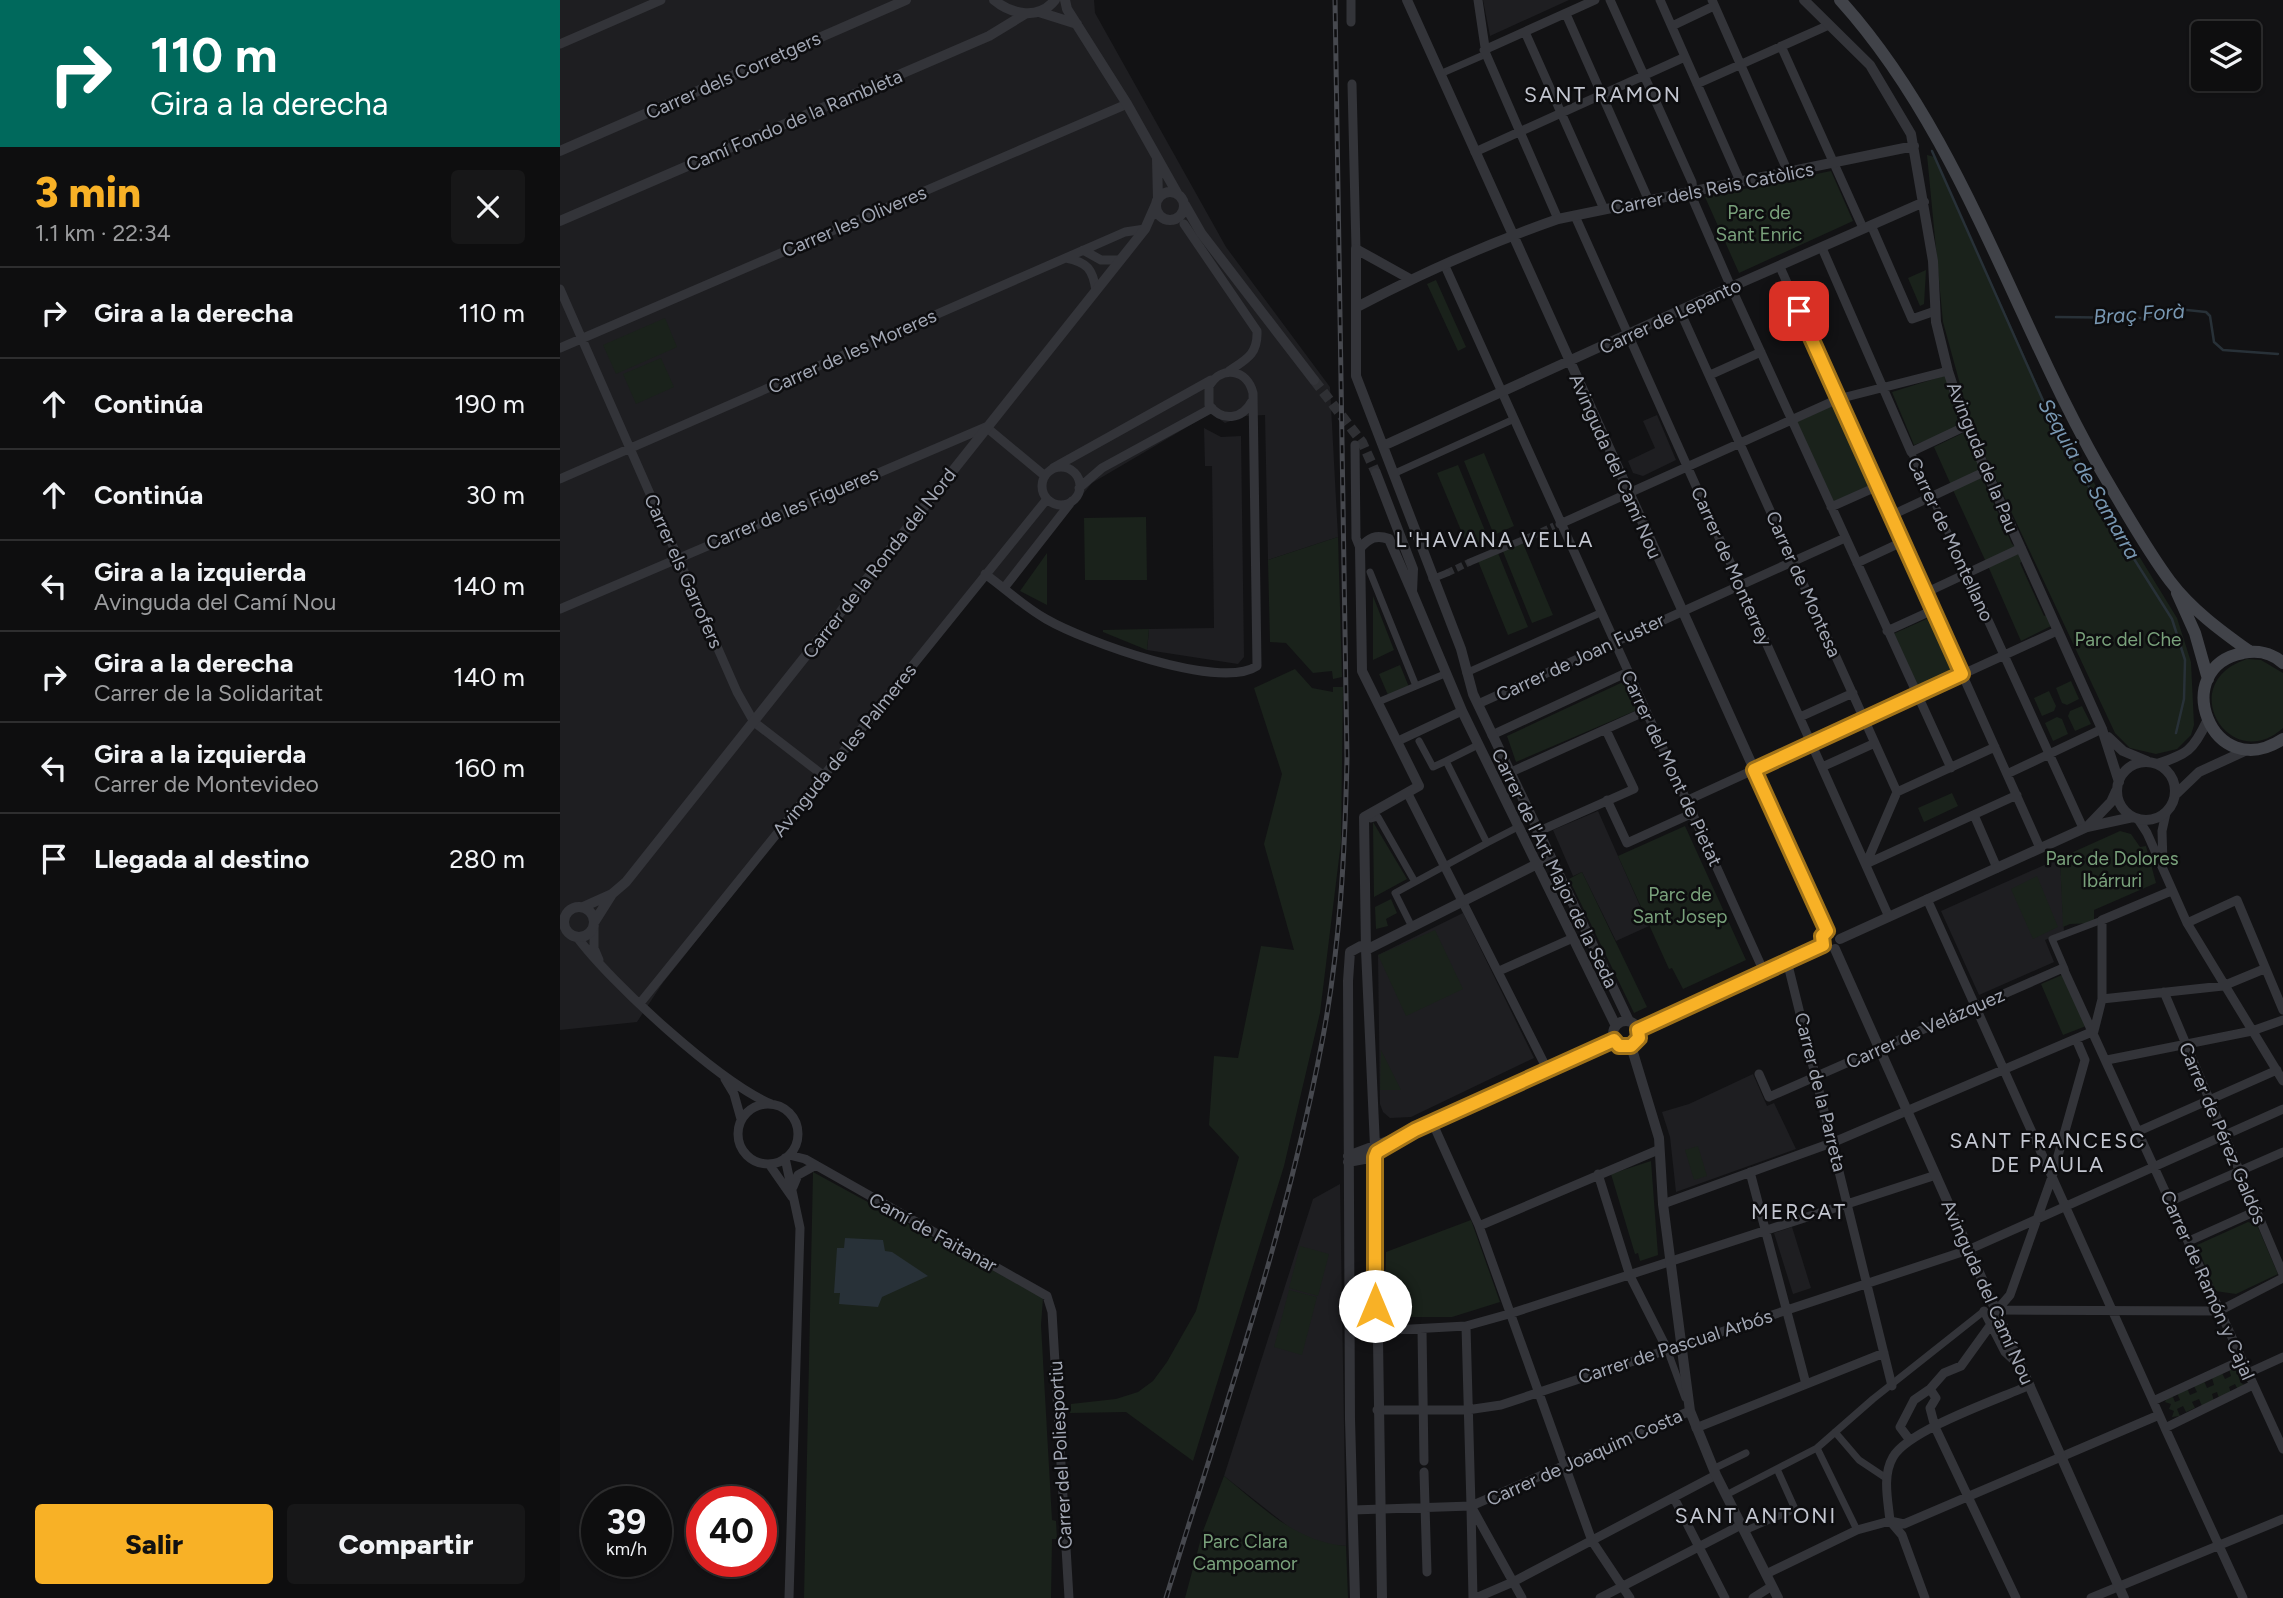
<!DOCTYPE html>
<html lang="es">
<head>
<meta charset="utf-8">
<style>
  :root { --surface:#0e0e0f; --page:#171718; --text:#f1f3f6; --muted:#9b9c9e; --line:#2e2e2f; --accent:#f8b126 }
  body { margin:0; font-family:Figtree,sans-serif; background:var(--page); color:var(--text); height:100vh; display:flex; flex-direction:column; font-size:26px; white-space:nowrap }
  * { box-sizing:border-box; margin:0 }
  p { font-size:23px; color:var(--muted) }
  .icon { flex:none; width:38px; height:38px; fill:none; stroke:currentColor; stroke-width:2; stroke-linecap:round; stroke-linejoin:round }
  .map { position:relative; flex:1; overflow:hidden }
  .side { display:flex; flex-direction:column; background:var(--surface); width:560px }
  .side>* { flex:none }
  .hud { background:#00695c; color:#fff; overflow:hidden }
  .fabs { position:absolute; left:1631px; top:21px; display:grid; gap:14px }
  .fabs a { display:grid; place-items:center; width:70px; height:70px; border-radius:7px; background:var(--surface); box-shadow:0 2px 5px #0004,0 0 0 2px var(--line); font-size:35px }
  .speed { position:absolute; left:21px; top:1486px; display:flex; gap:14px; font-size:35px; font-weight:700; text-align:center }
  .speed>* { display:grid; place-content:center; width:91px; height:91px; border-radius:50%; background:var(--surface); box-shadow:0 2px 5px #0004,0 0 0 2px var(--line); line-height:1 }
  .speed small { font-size:18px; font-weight:400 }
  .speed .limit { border:10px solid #d22; background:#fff; color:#111 }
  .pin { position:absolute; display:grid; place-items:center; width:60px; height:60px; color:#fff; margin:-30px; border-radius:14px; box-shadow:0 4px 10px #0006 }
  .me { position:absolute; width:77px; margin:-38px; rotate:0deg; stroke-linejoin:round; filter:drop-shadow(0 0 5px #0008) }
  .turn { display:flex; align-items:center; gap:24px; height:147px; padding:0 35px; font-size:32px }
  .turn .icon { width:91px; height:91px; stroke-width:2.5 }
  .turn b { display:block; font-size:49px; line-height:60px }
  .round { display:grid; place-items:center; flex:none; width:74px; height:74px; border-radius:7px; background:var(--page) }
  .headline { display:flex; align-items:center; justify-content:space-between; height:119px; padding:0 35px }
  h1 { font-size:42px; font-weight:800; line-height:52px; color:var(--accent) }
  .action { display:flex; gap:14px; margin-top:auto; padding:14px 35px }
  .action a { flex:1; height:80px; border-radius:7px; background:var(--accent); color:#111; font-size:28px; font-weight:800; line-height:80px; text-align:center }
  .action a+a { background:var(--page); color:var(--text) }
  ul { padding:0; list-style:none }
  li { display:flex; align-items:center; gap:21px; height:91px; padding:0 35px; border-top:2px solid var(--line) }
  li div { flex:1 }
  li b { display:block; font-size:26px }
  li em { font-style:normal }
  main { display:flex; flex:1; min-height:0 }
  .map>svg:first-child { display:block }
  .built { fill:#1e1e21 }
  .green { fill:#1a221b }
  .water { fill:#283138 }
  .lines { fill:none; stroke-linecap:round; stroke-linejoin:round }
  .stream { stroke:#283138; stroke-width:2.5 }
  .pedestrian-tunnel { stroke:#2f3034; stroke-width:7; stroke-dasharray:7 3.5; stroke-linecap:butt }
  .tertiary-tunnel { stroke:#2f3034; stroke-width:10; stroke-dasharray:10 5; stroke-linecap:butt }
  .pedestrian { stroke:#333439; stroke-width:7 }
  .minor { stroke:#333439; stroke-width:9 }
  .tertiary { stroke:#333439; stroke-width:10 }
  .secondary { stroke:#414349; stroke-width:12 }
  .rail-casing { stroke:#46484e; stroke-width:5 }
  .rail { stroke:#0d0d0f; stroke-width:2.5; stroke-dasharray:8; stroke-linecap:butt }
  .route-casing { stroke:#a17319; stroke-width:18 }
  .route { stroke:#f8b126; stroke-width:12 }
  .labels { text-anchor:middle; stroke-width:5; stroke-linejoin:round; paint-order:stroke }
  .street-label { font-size:19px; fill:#a3a8b5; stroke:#0d0d0f }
  .park-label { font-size:19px; fill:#79a17b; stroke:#0d0d0f }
  .neighbourhood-label { font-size:21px; letter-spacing:2px; fill:#c4c7d1; stroke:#0d0d0f }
  .water-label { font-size:21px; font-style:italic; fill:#7897b2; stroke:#0d0d0f }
</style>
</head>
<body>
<main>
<section class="side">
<div class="hud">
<div class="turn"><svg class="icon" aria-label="right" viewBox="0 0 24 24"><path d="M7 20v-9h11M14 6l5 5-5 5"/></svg><div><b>110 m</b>Gira a la derecha</div></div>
</div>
<div class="headline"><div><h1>3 min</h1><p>1.1 km · 22:34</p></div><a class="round"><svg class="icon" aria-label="close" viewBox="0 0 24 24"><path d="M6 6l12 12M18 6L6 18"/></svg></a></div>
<ul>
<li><svg class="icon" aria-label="right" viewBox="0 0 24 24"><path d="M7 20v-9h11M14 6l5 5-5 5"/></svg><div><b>Gira a la derecha</b></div><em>110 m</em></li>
<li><svg class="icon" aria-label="ahead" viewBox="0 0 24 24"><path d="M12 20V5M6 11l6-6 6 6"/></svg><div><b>Continúa</b></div><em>190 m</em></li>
<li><svg class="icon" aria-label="ahead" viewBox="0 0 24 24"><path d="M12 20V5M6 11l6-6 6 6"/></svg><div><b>Continúa</b></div><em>30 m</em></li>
<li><svg class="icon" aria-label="left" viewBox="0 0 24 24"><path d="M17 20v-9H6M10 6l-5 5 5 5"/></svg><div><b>Gira a la izquierda</b><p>Avinguda del Camí Nou</p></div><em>140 m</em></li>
<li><svg class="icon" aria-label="right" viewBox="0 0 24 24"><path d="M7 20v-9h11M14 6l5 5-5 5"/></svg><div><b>Gira a la derecha</b><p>Carrer de la Solidaritat</p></div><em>140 m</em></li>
<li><svg class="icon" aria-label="left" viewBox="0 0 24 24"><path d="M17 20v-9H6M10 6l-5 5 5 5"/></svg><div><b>Gira a la izquierda</b><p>Carrer de Montevideo</p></div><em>160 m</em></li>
<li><svg class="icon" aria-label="arrive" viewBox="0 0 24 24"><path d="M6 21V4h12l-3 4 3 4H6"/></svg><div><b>Llegada al destino</b></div><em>280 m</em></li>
</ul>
<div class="action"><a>Salir</a><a>Compartir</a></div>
</section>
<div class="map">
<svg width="1723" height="1598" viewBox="0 0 1723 1598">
  <rect width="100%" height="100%" fill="#121214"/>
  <path class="built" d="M0,0H534L535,13L666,247L770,387L778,537L708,560L705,415L684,416L665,423L651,413L532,483L443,592L424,578L102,984L77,1022L0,1030Z
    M923,0H1009L930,36Z
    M1097,415L1116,460L1083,476L1073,473L1068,461L1095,448L1083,421Z
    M644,428L661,437L681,436L684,657L678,664L587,650L589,629L654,628L652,466H645Z
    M1038,811L1089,926L1056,941L1022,872L1013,876L993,830Z
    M1500,858L1504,932L1485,940L1494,962L1419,995L1381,911Z
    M903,913L974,1058L851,1117L830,1118L823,1112L820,1104L818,955Z
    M1193,1074L1207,1106L1214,1103L1236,1149L1116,1192L1110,1137L1102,1112L1129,1104Z
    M780,1184L786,1546L767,1545L739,1535L664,1476L753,1199Z
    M1232,1227L1251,1288L1233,1294L1214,1233Z"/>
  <path class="green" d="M1367,155L1375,157L1487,406L1617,618L1631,662L1634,725L1631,735L1617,749L1596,754L1570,748L1555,733L1412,428L1383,322Z
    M1271,171L1293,221L1179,273L1145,197Z
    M1366,270L1364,304L1360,306L1348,278Z
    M876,280L906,347L898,351L867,284Z
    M105,318L117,347L56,374L43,345Z
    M101,358L114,387L76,404L63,374Z
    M1387,375L1405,426L1354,445L1332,392Z
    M1276,404L1312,486L1274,503L1237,422Z
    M1405,432L1422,471L1391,485L1374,447Z
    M924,453L954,526L934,535L904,461Z
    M898,465L928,538L908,547L877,473Z
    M1424,476L1427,483L1425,484L1452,544L1457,548L1426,562L1393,490Z
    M586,517L587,580H525L524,518Z
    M778,537L782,677L773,679L772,671L753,673L726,643L710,642L708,560Z
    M962,541L993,615L972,623L942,549Z
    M1459,552L1463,561L1460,563L1484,616L1487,615L1491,626L1461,641L1428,566Z
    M487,553V605L460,591Z
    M938,553L968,627L948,635L918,561Z
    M813,596L834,650L813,660Z
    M1371,617L1396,671L1358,688L1333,634Z
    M589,629L587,650L543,632V630Z
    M1687,659L1701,660L1723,673V728C1670,776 1613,683 1687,659Z
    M840,665L849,687L828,695L819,674Z
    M735,669L752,688L773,692V687H783L781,842L760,1013L724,1166L633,1461L566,1412L510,1413L511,1404L556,1399L578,1392L593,1381L607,1362L636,1311L679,1157L649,1125L654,1056L678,1058L701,946L734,950L704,844L722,774L694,688Z
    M1511,681L1519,699L1507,705L1502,703L1496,688Z
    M1063,682L1077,710L956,762L947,736Z
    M1489,691L1496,706L1494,711L1482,716L1474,698Z
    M1522,706L1531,724L1515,731L1508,716L1510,711Z
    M1497,717L1502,719L1508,734L1493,741L1485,723Z
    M1392,793L1398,806L1364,822L1358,808Z
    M813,822L847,879L814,897L813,825Z
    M1125,826L1186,960L1123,989L1112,968L1109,969L1058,856Z
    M1560,831L1571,834L1580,847L1586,846L1596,883L1534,910V923L1510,924L1503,927L1500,858Z
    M1022,872L1087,1007L1074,1013L1009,879Z
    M1477,876L1498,927L1473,939L1451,889Z
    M831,899L837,913L826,919L828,926L816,929L815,907Z
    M875,930L903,989L846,1016L818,955Z
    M1502,975L1526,1026L1503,1035L1481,984Z
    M821,1050L841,1090H820Z
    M1138,1146L1147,1176L1134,1180L1125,1150Z
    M1091,1161L1098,1255L1080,1261L1078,1253L1075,1254L1051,1174Z
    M253,1172L483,1298L481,1325L492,1520L496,1521L497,1539H492L491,1598H244Z
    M911,1220L940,1302L892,1317H825L826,1252Z
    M1688,1222L1697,1225L1718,1274L1676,1294L1655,1291L1637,1245Z
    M740,1246L769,1254L758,1296L729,1288Z
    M729,1290L757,1297L742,1355L714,1347Z
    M1674,1367L1677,1368L1676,1374L1681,1376L1680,1382L1684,1385L1678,1390L1675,1384L1669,1387L1671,1393L1659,1398L1657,1392L1652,1394L1654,1401L1642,1406L1639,1399L1632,1402L1635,1408L1626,1412L1623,1406L1617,1409L1620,1416L1612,1417L1614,1411L1609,1409L1611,1404L1605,1402L1607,1397L1612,1395L1615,1402L1620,1400L1617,1393L1627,1388L1630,1395L1637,1392L1634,1386L1644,1381L1647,1388L1654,1385L1652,1378L1662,1373L1665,1379L1671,1376L1669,1369Z
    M664,1476C702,1507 736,1542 786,1546L788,1598H625L643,1531Z"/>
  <path class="water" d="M285,1238L323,1240L325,1251L332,1252L368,1276L322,1297L318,1307L279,1304L280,1293H274L277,1248H284Z"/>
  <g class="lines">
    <path class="stream" d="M1372,151L1493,423L1533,494L1612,619L1625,660L1624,699L1616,733
      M1496,317L1583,318L1617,309L1646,312L1650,316L1654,342L1663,350L1718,354"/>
    <path class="pedestrian-tunnel" d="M972,536L994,526
      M887,573L910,562"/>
    <path class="tertiary-tunnel" d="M754,380L802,442L816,473"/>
    <path class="pedestrian" d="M880,74L926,54
      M1351,452L1407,574
      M833,474L952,420
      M910,562L972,536
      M810,572L856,686L887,673
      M872,579L887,573
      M906,673L1040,613
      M818,702L856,686
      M859,741L873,767L886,761L927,843L958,827
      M886,761L918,745
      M811,819L818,817L855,882
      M852,927L835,893L927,843
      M1505,969L1492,939L1542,920
      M1107,1349L1125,1398
      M1275,1432L1299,1460L1326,1478
      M1257,1448L1297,1530
      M1153,1469L1186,1453
      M1166,1495L1257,1448L1313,1399L1424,1311
      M1184,1531L1235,1509L1217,1469"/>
    <path class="minor" d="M791,0V22
      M918,0L926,54L998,219
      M1050,0L1132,182L1134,202L1171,287L1391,768
      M1100,0L1180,181
      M1152,0L1228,172
      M1006,14L1089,201
      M1112,26L1154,6
      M965,32L1044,209
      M0,44L101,0
      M1221,46L1303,228
      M924,50L1035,0
      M792,84L796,249
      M1137,84L1269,25
      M915,152L1125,57
      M1015,216L1329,917
      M624,224L697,331C698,354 687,359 669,371
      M1311,225L1352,319L1375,311
      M1262,248L1351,452L1406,426
      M523,250L541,260H560
      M506,258C527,262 533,269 536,291
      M885,266L1204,972
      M1220,267L1480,848
      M0,289L177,692L194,722L264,776
      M1120,311L1337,792
      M0,348L567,104
      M1150,375L1201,352
      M795,445L796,538L800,548
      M482 486a19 19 0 1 1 38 0a19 19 0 1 1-38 0Z
      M493,468L651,380
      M0,479L565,232L585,229
      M519,488L542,468L652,408
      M1271,507L1316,487
      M1330,516L1426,471
      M1000,524L1278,399L1388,371
      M1297,563L1342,542
      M425,574C446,589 463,606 486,619C524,641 660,691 697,666L693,393C687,369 662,365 649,386V405C662,422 682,420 692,401
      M1407,574L1523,828
      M444,588L512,501
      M1365,593L1461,548
      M0,609L426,427L485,476
      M1327,631L1373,610
      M918,704L1285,538
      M1240,717L1293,693
      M932,735L1068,672
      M838,741L902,711
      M1262,767L1315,743
      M949,773L1086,711
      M1447,774L1542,729
      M848,794L988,1071
      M1047,800L1067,843L1133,813
      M1128,800L1497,631
      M1414,815L1437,868
      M1578,819L1587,833L1627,923L1723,1081
      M977,832L1074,789L1046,730
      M1306,864L1337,792L1435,747
      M1306,864L1457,795
      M1603,864L1602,831L1606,813
      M1367,899L1593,1401
      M1627,923L1677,900L1723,1010
      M34,926V948L39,960
      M17,937C51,983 159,1082 211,1104
      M1227,961L1332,1386
      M939,971L1013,938
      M1604,992L1723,1274
      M1542,999L1663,986L1704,969
      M81,1002L487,499
      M1534,1031L1542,999V920L1611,891
      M1547,1060L1692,1031L1723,1020
      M1199,1074L1209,1097L1503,968L1723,1449
      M165,1079L174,1094L181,1119
      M178 1134a30 30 0 1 1 60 0a30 30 0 1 1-60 0Z
      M873,1124L919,1226L1032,1541L1070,1598
      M1579,1131L1717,1070
      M229,1155L245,1159L487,1296L492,1312L509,1598
      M225,1158L240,1228L229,1598
      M209,1164L232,1197
      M1190,1172L1246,1384
      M1038,1174L1070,1276L1107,1349
      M233,1187L238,1175L256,1165
      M1611,1201L1723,1152
      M1103,1204L1274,1142L1534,1031
      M919,1226L1098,1150
      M1629,1241L1696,1211
      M1437,1310L1659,1311L1723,1278
      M1437,1310L1450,1295L1492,1177L1525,1060L1516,1039
      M1424,1311L1445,1352L1459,1365
      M1432,1323L1401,1366L1384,1373L1370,1389L1376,1398L1370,1408L1375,1427L1456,1598
      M906,1326L911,1506L962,1598
      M862,1330L864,1461
      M815,1331L906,1326L949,1314L1376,1175
      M1682,1360L1593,1401L1605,1428L1693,1385
      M1688,1373L1723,1357
      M817,1410H907L941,1405L1408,1250L1723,1109
      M1136,1428L1324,1353
      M1605,1428L1683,1598
      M1349,1439L1340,1427L1354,1400L1370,1389
      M864,1472L867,1572
      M1114,1498L1165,1598
      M911,1508L913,1598
      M793,1510L911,1506L1130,1411
      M1330,1521L1344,1524L1599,1415
      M1330,1521C1328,1500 1322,1476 1333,1457C1348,1430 1439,1399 1470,1385
      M1330,1521L1342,1535L1365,1598
      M1206,1574L1297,1530L1330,1521
      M916,1598L953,1582L1156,1475
      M1040,1598L1181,1525
      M1193,1598L1212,1586
      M1531,1598L1723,1519"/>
    <path class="tertiary" d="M434,0C452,15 479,20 495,0
      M505,0L507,9L567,104L617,193
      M847,0L1267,931
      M1244,0L1310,65L1351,134L1373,261L1376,322L1388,371L1406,426L1542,729L1559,782
      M479,12L517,24
      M0,151L346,0
      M597,159L598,199
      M596 206a14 14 0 1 1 28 0a14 14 0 1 1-28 0Z
      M625,205L641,233L754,380
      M0,221L429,36L465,14
      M796,249V376L901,649L913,694L1069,1021
      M796,249L850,279
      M797,307C862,273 929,243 998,219L1354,146
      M823,446L1171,287L1364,202
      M816,473L853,569L852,592L902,711L1056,1026
      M852,592L829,539C816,534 809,538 800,548L802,671L859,786L804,817L806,950L989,858
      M1548,737L1563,751L1587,761
      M1557 791a29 29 0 1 1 58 0a29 29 0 1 1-58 0Z
      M1597,764C1627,754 1633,751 1647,721
      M1615,795L1639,772L1687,750
      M1527,827L1551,802L1556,791
      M4 922a15 15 0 1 1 30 0a15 15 0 1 1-30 0Z
      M23,907L52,894L66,882L585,229L596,204
      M35,921L52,894
      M1280,939L1527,827L1573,817
      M1275,949L1564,1598
      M1053 1034a13 13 0 1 1 26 0a13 13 0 1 1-26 0Z
      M1078,1030L1263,945
      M1071,1046L1099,1138L1103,1204L1130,1411L1156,1475L1218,1598
      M788,1156L873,1124L1054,1040
      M788,1162L815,1157L817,1153
      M795,1598L790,1419L788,981L790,952L801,946L806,950L815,1146L822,1598"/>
    <path class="secondary" d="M1280,0C1405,138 1457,332 1553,491C1571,521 1589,553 1610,581C1631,609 1661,631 1689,651
      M1617,593L1635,633L1648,679
      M1723,663C1712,653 1697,650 1683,653C1608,667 1651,786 1723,739"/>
    <g class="rail-casing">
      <path id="rail" d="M606,1598C662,1415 726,1231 762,1042C780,949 785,852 787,758L775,0"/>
    </g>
    <use href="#rail" class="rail"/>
  </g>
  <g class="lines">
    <g class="route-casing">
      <path id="route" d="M815,1306V1157L817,1152L855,1130L1054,1040L1059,1046H1071L1079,1038L1078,1030L1263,945L1262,936L1267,931L1194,770L1402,674L1239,311"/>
    </g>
    <use href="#route" class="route"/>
  </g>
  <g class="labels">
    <g class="street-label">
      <text transform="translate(173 75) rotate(-24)" y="7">Carrer dels Corretgers</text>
      <text transform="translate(234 120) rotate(-23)" y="7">Camí Fondo de la Rambleta</text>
      <text transform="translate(1152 188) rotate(-11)" y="7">Carrer dels Reis Catòlics</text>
      <text transform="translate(294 221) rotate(-23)" y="7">Carrer les Oliveres</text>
      <text transform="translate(1110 316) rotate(-25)" y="7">Carrer de Lepanto</text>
      <text transform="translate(292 351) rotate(-24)" y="7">Carrer de les Moreres</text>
      <text transform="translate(1423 457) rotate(68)" y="7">Avinguda de la Pau</text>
      <text transform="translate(1056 466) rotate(66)" y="7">Avinguda del Camí Nou</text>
      <text transform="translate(232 508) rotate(-23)" y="7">Carrer de les Figueres</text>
      <text transform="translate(1391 539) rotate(65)" y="7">Carrer de Montellano</text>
      <text transform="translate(319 563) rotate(-52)" y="7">Carrer de la Ronda del Nord</text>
      <text transform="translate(1172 566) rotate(66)" y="7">Carrer de Monterrey</text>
      <text transform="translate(124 571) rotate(66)" y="7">Carrer els Garrofers</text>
      <text transform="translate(1244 584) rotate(66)" y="7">Carrer de Montesa</text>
      <text transform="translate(1020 657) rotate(-25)" y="7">Carrer de Joan Fuster</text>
      <text transform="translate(284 750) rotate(-51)" y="7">Avinguda de les Palmeres</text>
      <text transform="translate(1112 768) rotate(65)" y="7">Carrer del Mont de Pietat</text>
      <text transform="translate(995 868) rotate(64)" y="7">Carrer de l'Art Major de la Seda</text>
      <text transform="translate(1365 1028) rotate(-24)" y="7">Carrer de Velázquez</text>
      <text transform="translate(1261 1092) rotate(76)" y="7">Carrer de la Parreta</text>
      <text transform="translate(1663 1133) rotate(67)" y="7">Carrer de Pérez Galdós</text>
      <text transform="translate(373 1232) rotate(29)" y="7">Camí de Faitanar</text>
      <text transform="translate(1648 1285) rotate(66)" y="7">Carrer de Ramón y Cajal</text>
      <text transform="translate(1428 1292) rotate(66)" y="7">Avinguda del Camí Nou</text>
      <text transform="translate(1115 1346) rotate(-18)" y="7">Carrer de Pascual Arbós</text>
      <text transform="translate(500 1455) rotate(-93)" y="7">Carrer del Poliesportiu</text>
      <text transform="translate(1024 1457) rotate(-24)" y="7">Carrer de Joaquim Costa</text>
    </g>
    <g class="park-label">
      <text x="1199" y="219">Parc de<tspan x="1199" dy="22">Sant Enric</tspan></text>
      <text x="1568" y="646">Parc del Che</text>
      <text x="1552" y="865">Parc de Dolores<tspan x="1552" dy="22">Ibárruri</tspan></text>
      <text x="1120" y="901">Parc de<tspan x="1120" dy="22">Sant Josep</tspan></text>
      <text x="685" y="1548">Parc Clara<tspan x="685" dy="22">Campoamor</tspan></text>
    </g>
    <g class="neighbourhood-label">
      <text x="1043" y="102">SANT RAMON</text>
      <text x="935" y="547">L'HAVANA VELLA</text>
      <text x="1488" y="1148">SANT FRANCESC<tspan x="1488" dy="24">DE PAULA</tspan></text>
      <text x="1239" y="1219">MERCAT</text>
      <text x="1196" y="1523">SANT ANTONI</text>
    </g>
    <g class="water-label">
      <text transform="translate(1579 314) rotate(-4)" y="7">Braç Forà</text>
      <text transform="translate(1529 479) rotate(60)" y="7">Séquia de Samarra</text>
    </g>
  </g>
</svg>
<div class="fabs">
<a><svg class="icon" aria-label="layers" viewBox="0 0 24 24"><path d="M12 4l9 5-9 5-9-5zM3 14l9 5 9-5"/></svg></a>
</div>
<div class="speed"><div>39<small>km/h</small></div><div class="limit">40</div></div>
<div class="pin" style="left:1239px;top:311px;background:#d93025"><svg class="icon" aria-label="arrive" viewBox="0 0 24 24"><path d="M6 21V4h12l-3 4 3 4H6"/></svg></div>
<svg class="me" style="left:815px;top:1306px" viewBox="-20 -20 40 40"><circle r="19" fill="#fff"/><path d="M0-13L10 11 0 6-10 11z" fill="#f8b126"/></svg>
</div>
</main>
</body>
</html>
